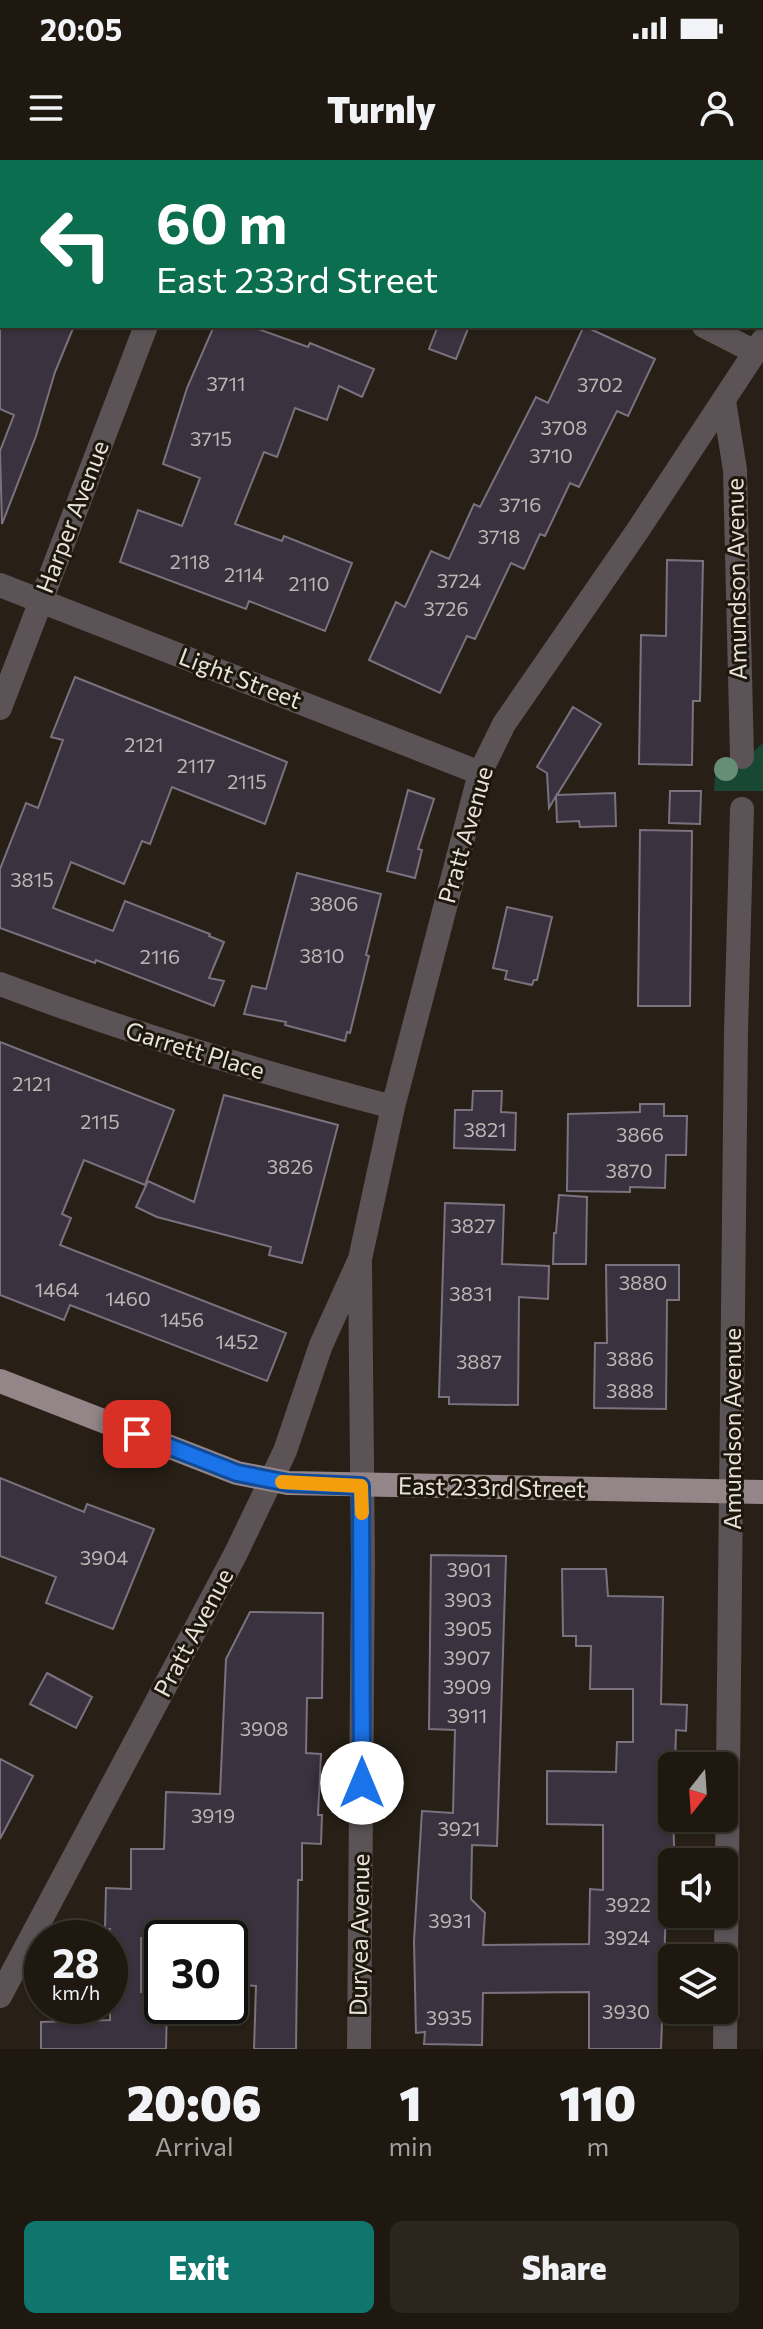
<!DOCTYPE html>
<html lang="en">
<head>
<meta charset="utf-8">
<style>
  :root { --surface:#1e1810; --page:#2b251e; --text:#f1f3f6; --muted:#a1a09f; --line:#3c3730; --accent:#0f766e }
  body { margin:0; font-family:Commissioner,sans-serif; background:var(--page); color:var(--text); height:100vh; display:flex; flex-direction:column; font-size:30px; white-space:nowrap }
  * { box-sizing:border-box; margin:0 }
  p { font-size:26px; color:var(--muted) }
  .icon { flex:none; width:44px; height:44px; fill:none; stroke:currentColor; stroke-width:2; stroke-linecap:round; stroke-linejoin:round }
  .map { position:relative; height:1889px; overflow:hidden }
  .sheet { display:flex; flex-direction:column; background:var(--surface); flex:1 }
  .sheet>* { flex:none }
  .hud { position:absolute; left:0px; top:0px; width:764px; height:168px; box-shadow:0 2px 6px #0004,0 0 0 2px var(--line); background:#0b6e4f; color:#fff; overflow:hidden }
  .needle { width:52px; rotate:197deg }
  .tools { position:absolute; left:658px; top:1592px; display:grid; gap:16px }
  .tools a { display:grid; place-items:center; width:80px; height:80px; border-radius:12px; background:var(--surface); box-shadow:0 2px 6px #0004,0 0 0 2px var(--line); font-size:40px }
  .speed { position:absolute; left:24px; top:1760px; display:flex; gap:16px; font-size:40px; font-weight:700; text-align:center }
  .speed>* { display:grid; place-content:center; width:104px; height:104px; border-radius:50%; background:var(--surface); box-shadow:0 2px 6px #0004,0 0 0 2px var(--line); line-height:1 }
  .speed small { font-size:20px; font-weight:400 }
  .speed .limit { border:4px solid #111; border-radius:12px; background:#fff; color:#111 }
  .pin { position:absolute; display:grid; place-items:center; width:68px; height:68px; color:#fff; margin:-34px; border-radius:16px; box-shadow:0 4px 12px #0006 }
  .me { position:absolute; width:88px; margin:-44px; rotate:0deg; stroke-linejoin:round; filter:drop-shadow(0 0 6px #0008) }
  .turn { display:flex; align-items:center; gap:28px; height:168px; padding:0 24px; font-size:36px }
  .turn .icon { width:104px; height:104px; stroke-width:2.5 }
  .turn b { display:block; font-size:56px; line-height:68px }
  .eta { display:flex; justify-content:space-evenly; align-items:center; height:136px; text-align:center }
  .eta b { font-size:48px; font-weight:800; line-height:56px }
  .button { display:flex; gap:16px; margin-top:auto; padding:16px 24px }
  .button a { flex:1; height:92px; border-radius:12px; background:var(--accent); color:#fff; font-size:32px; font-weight:800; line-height:92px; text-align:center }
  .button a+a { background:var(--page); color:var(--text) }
  .status { display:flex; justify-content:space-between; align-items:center; height:56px; padding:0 40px; background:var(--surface); direction:ltr }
  .status svg { height:22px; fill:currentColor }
  header { display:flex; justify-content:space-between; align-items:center; height:104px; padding:0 24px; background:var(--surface); font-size:36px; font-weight:800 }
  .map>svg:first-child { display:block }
  .green { fill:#184734 }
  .building { fill:#3a323e; stroke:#7a727e; stroke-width:2 }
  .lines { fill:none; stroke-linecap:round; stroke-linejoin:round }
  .minor { stroke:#5b5355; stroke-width:24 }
  .major { stroke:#948588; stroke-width:24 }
  .tree { fill:#668d75 }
  .route-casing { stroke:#114b97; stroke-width:20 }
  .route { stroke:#1a73e8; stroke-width:14 }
  .slow { stroke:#f59e0b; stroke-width:14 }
  .labels { text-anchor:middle; stroke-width:6; stroke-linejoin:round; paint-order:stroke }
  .number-label { font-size:20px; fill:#bcb6b4 }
  .street-label { font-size:24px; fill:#e8e2db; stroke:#1e170c }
</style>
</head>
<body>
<div class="status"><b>20:05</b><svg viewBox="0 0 49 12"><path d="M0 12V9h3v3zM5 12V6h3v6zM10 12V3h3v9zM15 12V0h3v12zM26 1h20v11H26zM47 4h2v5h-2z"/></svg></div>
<header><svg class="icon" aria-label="menu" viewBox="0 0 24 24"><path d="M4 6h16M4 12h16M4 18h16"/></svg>Turnly<svg class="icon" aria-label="person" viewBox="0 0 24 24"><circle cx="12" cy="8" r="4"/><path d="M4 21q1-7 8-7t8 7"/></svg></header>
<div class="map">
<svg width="763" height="1889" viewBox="0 0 763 1889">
  <rect width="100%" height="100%" fill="#282016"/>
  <path class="green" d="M763,583V631H714L716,602L753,592Z"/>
  <path class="building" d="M0,166H74L55,212L36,276L2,364L0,291L14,255L0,249Z
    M214,166H250L308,187L310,183L374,209L362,237L339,226L327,260L295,248L277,297L264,292L235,364L282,381L284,376L352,403L325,471L249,441L246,449L120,402L138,350L182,366L200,318L163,304L187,228Z
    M438,166H469L456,199L429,189Z
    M584,166L655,199L628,256L617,251L579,327L570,323L545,376L540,374L524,409L511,403L475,479L467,476L440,533L369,500L396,442L405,447L431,391L449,399L474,344L480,347L536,237L548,243Z
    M667,400L703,401L700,541H693L692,605L639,604L641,475L666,476Z
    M75,517L287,602L265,664L172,627L150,684L142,681L124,724L71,702L53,748L113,771L125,741L210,774L209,776L224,782L209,818L224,821L214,846L96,800L95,803L0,768V709L26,643L38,648L63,580L51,577Z
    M573,547L601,564L557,635L615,633L616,666L580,667L579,661L557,662L556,636L549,648L547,613L537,607Z
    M408,630L434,639L418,689L422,690L415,718L387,711Z
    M670,631H701L700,664L669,663Z
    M640,670L692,671L690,846H638Z
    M297,713L381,734L366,795L369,796L350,873L347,872L345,881L285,865L286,862L244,854L252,826L266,829Z
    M507,747L552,757L537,820H534L532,825L505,819L507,811L493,808Z
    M0,882L174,950L145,1025L84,1000L62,1054L71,1058L60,1085L286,1173L267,1221L70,1145L64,1160L0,1135Z
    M473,931H502L501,952L516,953L515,990L454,988L455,950H472Z
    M224,935L338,965L302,1103L269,1095L271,1087L157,1057L136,1047L148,1021L194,1042Z
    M640,944H664V956H687L686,995H666L665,1028L630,1027V1032L567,1031L568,954L640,952Z
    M559,1035L587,1037L586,1104H553L554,1073H556Z
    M445,1043L504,1045L502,1104L549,1106L548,1139L519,1137L518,1245L449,1244V1237H439Z
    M606,1105H679V1140H667L666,1249L594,1248L595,1183H607Z
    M0,1318L84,1352L87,1344L154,1369L113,1469L46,1443L56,1417L0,1396Z
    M431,1395L506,1396L497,1686L472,1685L471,1739L485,1753L483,1785L589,1784L590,1729L603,1730V1665L547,1664V1611L616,1612L617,1582H633V1529H590L591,1486H576V1476H563L562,1409H606L608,1436L663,1437L661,1544L687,1545L686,1571L676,1570L675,1606H672L674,1685L672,1722L667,1721L661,1889H589V1832L483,1833L482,1885L424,1884L425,1872L416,1873L414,1781L422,1651L453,1653L455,1570L429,1569Z
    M250,1452L323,1453L322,1538H307L306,1593L321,1594L318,1655H322L321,1684L302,1683V1720H298L296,1889H254L256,1826L233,1824V1778H141V1832H162V1846H167L166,1889H41V1862L110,1860V1769H105L106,1728L131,1729V1689H164L166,1632L220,1634L226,1499Z
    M47,1513L92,1537L76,1568L30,1544Z
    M0,1599L33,1616L0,1679Z"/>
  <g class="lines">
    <path class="minor" d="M366,0L370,2
      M209,2V0
      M599,2L600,0
      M704,166L755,192
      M724,241L735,310L742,597
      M0,425L480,613
      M0,548L146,166
      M0,824C130,873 259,912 393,947
      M0,1836L235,1395L285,1291L321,1185L360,1099L393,947L480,613L504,564L638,370L763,180
      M359,1889L363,1404L360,1104
      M725,1889L736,871L742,649"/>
    <path class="major" d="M0,1221L237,1313L288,1323L763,1332"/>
  </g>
  <circle class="tree" cx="726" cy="609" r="12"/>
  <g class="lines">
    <g class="route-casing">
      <path id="route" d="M137,1274L237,1313L288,1323L361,1326L362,1623"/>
    </g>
    <use href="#route" class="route"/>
    <path class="slow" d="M282,1322L361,1326L362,1353"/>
  </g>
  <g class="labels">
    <g class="number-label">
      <text x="226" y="231">3711</text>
      <text x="600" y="232">3702</text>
      <text x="564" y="275">3708</text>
      <text x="211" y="286">3715</text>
      <text x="551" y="303">3710</text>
      <text x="520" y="352">3716</text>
      <text x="499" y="384">3718</text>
      <text x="190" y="409">2118</text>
      <text x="244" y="422">2114</text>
      <text x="459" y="428">3724</text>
      <text x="309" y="431">2110</text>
      <text x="446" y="456">3726</text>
      <text x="144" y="592">2121</text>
      <text x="196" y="613">2117</text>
      <text x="247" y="629">2115</text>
      <text x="32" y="727">3815</text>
      <text x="334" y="751">3806</text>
      <text x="322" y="803">3810</text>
      <text x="160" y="804">2116</text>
      <text x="32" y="931">2121</text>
      <text x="100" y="969">2115</text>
      <text x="485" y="977">3821</text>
      <text x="640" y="982">3866</text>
      <text x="290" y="1014">3826</text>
      <text x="629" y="1018">3870</text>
      <text x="473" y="1073">3827</text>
      <text x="643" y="1130">3880</text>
      <text x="57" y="1137">1464</text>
      <text x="471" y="1141">3831</text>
      <text x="128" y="1146">1460</text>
      <text x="182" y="1167">1456</text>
      <text x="237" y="1189">1452</text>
      <text x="630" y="1206">3886</text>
      <text x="479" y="1209">3887</text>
      <text x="630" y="1238">3888</text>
      <text x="104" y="1405">3904</text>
      <text x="469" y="1417">3901</text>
      <text x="468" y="1447">3903</text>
      <text x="468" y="1476">3905</text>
      <text x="467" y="1505">3907</text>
      <text x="467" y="1534">3909</text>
      <text x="467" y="1563">3911</text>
      <text x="264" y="1576">3908</text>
      <text x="213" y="1663">3919</text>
      <text x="459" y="1676">3921</text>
      <text x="628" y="1752">3922</text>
      <text x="450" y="1768">3931</text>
      <text x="627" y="1785">3924</text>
      <text x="626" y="1859">3930</text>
      <text x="449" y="1865">3935</text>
    </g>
    <g class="street-label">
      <text transform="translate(73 357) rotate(-69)" y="8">Harper Avenue</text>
      <text transform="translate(737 419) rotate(-91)" y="8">Amundson Avenue</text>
      <text transform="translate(240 519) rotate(21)" y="8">Light Street</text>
      <text transform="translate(466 675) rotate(-74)" y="8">Pratt Avenue</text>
      <text transform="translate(195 891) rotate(17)" y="8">Garrett Place</text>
      <text transform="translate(733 1269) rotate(-90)" y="8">Amundson Avenue</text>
      <text transform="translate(492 1328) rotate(1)" y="8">East 233rd Street</text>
      <text transform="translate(194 1473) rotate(-62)" y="8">Pratt Avenue</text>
      <text transform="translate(360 1775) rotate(-89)" y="8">Duryea Avenue</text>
    </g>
  </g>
</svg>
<div class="tools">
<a><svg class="needle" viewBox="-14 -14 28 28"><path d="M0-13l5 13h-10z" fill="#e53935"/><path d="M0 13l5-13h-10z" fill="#a1a09f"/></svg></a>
<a><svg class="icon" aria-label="sound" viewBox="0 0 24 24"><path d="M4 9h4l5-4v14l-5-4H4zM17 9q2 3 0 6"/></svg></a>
<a><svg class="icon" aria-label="layers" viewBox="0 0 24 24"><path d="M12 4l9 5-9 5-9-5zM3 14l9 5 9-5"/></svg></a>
</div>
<div class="speed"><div>28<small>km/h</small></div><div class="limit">30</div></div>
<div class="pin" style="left:137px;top:1274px;background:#d93025"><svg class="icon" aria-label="arrive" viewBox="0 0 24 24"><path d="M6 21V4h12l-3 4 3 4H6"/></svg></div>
<svg class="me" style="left:362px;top:1623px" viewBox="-20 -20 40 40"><circle r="19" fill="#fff"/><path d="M0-13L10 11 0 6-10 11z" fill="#1a73e8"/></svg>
<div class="hud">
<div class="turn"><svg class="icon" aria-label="left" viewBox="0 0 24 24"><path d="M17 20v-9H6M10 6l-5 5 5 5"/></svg><div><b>60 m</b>East 233rd Street</div></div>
</div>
</div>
<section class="sheet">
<div class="eta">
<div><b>20:06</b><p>Arrival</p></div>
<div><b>1</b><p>min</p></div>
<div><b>110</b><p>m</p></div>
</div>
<div class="button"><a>Exit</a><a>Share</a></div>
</section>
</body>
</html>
